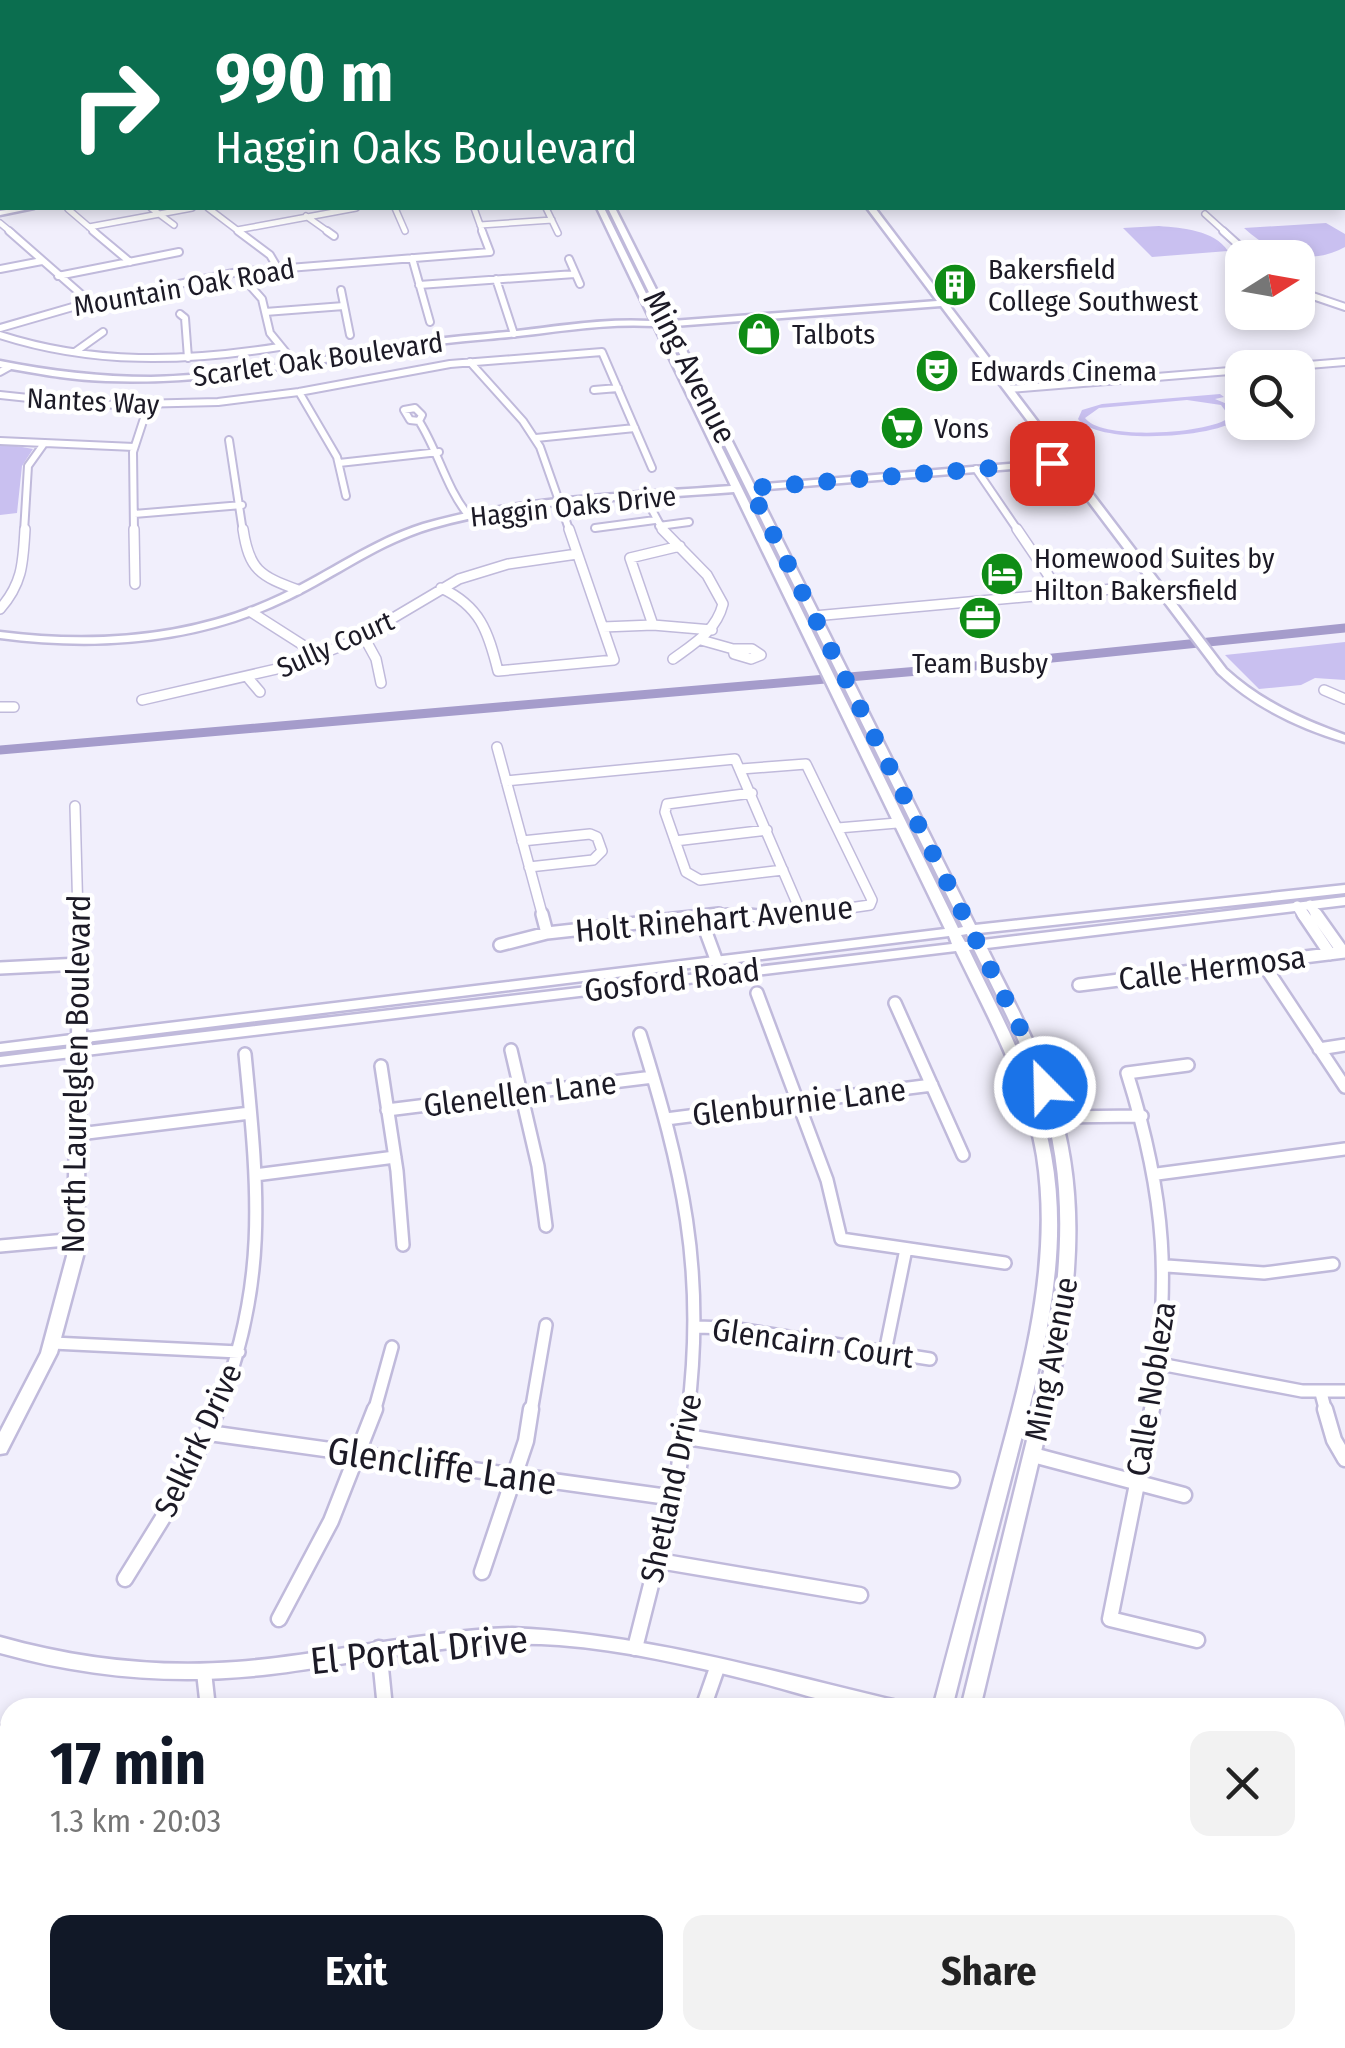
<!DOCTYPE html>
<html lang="en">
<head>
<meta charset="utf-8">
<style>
  :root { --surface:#fff; --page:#f2f2f2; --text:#222; --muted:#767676; --accent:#111827 }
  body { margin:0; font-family:"Fira Sans Condensed",sans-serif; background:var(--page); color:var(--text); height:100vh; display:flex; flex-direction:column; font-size:38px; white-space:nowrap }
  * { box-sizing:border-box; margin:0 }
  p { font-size:32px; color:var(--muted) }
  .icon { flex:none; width:55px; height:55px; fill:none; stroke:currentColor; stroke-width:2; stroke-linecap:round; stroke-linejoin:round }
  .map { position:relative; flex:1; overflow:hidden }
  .panel { position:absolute; left:0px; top:1698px; width:1345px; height:352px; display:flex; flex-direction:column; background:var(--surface); border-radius:30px 30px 0 0; box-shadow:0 5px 15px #0003 }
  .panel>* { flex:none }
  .banner { position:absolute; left:0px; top:0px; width:1345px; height:210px; box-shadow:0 5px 15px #0003; background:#0b6e4f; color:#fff; overflow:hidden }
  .needle { width:65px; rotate:79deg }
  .buttons { position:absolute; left:1225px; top:240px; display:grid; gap:20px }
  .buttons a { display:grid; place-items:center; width:90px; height:90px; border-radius:20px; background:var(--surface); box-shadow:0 5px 15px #0003; font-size:50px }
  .pin { position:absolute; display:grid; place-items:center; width:85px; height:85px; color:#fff; margin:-42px; border-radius:20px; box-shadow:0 5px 15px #0006 }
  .me { position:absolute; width:110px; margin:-55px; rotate:337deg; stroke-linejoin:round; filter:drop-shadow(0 0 8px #0008) }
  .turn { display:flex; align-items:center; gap:35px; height:210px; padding:0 50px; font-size:45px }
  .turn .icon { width:130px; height:130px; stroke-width:2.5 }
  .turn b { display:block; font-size:70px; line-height:85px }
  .round { display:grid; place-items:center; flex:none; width:105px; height:105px; border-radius:20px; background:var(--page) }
  .summary { display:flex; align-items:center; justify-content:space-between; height:170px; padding:0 50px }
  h1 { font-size:60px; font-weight:700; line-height:75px; color:var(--accent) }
  .cta { display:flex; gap:20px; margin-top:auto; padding:20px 50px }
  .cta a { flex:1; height:115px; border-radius:20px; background:var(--accent); color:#fff; font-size:40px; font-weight:700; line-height:115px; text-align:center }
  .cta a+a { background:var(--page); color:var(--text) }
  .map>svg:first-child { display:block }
  .green { fill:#c9c0f0; fill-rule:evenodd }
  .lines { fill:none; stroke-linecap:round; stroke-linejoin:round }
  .canal-far1 { stroke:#a59ccb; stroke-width:5 }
  .canal { stroke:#a59ccb; stroke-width:9 }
  .street-far4-casing { stroke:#c0badb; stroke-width:8 }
  .street-far3-casing { stroke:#c0badb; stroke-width:10 }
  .street-far2-casing { stroke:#c0badb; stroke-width:12 }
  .street-far1-casing { stroke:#c0badb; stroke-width:16 }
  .street-casing { stroke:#c0badb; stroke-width:19 }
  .secondary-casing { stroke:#c0badb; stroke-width:5 }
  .primary-casing { stroke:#c0badb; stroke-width:5 }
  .street-far4 { stroke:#fff; stroke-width:5 }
  .street-far3 { stroke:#fff; stroke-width:6 }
  .street-far2 { stroke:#fff; stroke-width:9 }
  .street-far1 { stroke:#fff; stroke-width:11 }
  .street { stroke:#fff; stroke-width:14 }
  .secondary { fill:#fff; fill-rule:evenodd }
  .primary { fill:#fff; fill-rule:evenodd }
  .route { stroke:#1a73e8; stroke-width:18; stroke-dasharray:0 32.4 }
  .labels { text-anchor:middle; stroke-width:9; stroke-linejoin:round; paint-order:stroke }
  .far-poi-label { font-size:28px; fill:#1c1a26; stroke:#fff; text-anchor:start }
  .far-street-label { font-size:28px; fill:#1c1a26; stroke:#fff }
  .street-label { font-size:32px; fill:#1c1a26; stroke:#fff }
  .near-street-label { font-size:38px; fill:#1c1a26; stroke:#fff }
</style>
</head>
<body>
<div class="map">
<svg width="1345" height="2048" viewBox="0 0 1345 2048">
  <rect width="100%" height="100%" fill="#f1effc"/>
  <path class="green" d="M1326,223L1345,234V247C1309,267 1272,254 1244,228Z
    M1159,226C1183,228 1214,230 1228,251L1152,257L1123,228Z
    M1220,394L1224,397L1215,399L1232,406L1239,417C1225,438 1097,446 1078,419L1082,410L1102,404ZM1187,400L1221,405L1230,417C1210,434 1101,441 1085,418L1099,408Z
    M0,443L33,449L22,466L17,513L0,515Z
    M1345,642V680L1315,678L1301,685L1259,689L1225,655Z"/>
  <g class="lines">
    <path class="canal-far1" d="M1265,0L1280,2"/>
    <path class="canal" d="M0,750L965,667L1345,628"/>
    <g class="street-far4-casing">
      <path id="street-far4" d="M146,0L150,2
        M648,0L657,2
        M725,0L730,2
        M209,2L213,0
        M426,2L453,0
        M761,2L792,0
        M1178,2L1182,0
        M0,95L2,91
        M151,208L174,225
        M208,208L241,233
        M395,208L405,231
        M474,208L483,233
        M546,208L558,233
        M68,209L96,233
        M1205,214L1226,233
        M306,216L330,233
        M0,223L12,233
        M480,225L552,220
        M89,227L192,208
        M237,230L356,208"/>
    </g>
    <g class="street-far3-casing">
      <path id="street-far3" d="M9,231L90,302
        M93,231L130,262
        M238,231L270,255L277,267
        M327,231L334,236
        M1223,231L1253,258
        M412,258L430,322
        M569,259L580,284
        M0,269L42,261
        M238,272L262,299L270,333L297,366
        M58,276L179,252
        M496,279L514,334
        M419,285L575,274
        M341,290L350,335
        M1298,291L1345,307
        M265,312L344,306
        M180,314L185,318L188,358
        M0,328L90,302L238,272L490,252L482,231
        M0,335C93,365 184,362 279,347
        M75,352L103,332
        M470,362L523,421L540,447L570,532
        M1272,368L1345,362
        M0,372L9,367
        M1009,389L1242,370
        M594,390L618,388
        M299,392L337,457L346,496
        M0,395L95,405L218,402L299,392L450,364L602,352L652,468
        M415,408L422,415L419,421L410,420L404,410Z
        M419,421C439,453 446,488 469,516
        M536,438L635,428
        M229,440L243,532
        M0,441L134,447
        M339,463L439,452
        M976,469L1019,532
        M645,497L664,532
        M134,514L242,505
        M659,526L689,522
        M595,528L655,520
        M24,532L28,466L43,445
        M134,532L133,452L148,406"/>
    </g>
    <g class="street-far2-casing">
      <path id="street-far2" d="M134,529L135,584
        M243,529C249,570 260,576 298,590
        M662,529L707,575L723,604C716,631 695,643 673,659
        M1017,529L1061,594
        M441,588C480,606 488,631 498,671L614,660L569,529
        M0,609C23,583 23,562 25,529
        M251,612L320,656
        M814,616L1157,585
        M653,625L630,558L680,546
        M603,627L653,625L712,630
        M364,637L376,659L381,683
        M701,640L733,649
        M733,649H752L761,655L751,659L734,654Z
        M249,679L260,692
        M1324,690L1345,699
        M142,700L294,665L356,640L459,579L508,564L577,554
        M0,707H14
        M497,747L543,917
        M741,769L806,764L872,900L870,905L787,917
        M506,781L735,759L802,915
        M752,793L667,804L665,812L686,872L700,880L783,870
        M75,806L78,917
        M838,828L897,823
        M522,841L590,834L597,837L602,851L593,860L529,867
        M675,841L767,830
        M1310,905L1318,917
        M1297,906L1304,917
        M695,917L729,913L763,917"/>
    </g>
    <g class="street-far1-casing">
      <path id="street-far1" d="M78,914L80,992
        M542,914L547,933
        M739,914L777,918L805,914
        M1303,914L1330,954
        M1316,914L1343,952
        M700,916L717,962
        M500,945L547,933L719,914
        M1262,962L1345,1087
        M0,968L80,964
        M1079,985L1345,952
        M757,993L827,1180L841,1239L1005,1263
        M895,1003L963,1155
        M640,1034C682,1169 706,1269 688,1412
        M1319,1049L1345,1045
        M511,1050L538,1166L546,1226
        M381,1066L397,1171L403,1245
        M387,1110L653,1077
        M1055,1117L1142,1116
        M666,1119L932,1085
        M79,1134L250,1113
        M1157,1174L1345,1149
        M255,1175L395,1157
        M0,1246L77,1239
        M1167,1266L1264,1273L1333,1264
        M696,1327L731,1328L930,1359
        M53,1343L239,1352
        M885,1352L906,1249
        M1160,1364L1302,1391H1345
        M1321,1393L1326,1412
        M217,1412C269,1283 258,1188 245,1054
        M374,1412L392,1347
        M531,1412L546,1325
        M1152,1412C1170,1281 1167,1200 1127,1073L1188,1065"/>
    </g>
    <g class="street-casing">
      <path id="street" d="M1152,1409L1110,1619L1197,1640
        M1325,1409L1334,1440L1345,1459
        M209,1433L675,1498
        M687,1437L952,1480
        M1033,1455L1184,1495
        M659,1561L860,1595
        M482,1572L526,1441L531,1409
        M125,1579L172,1503L218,1409
        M279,1619L331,1521L375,1409
        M379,1648L385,1708
        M635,1648L676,1486L688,1409
        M204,1672L208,1708
        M703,1708L717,1668
        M0,1733L10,1736
        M0,1906L10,1909
        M1335,2022L1345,2027
        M528,2040L555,2048
        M705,2048L707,2040
        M1150,2048L1151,2040"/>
    </g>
    <g class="secondary-casing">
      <path id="secondary" d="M503,0H509L511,2H505Z
        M1342,81H1345V85H1342Z
        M19,208H34L0,215V211Z
        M597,208H604L660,322L663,321L608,208H615L672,321L937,301L867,208H875L1226,669C1261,701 1301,719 1345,735V742C1298,728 1254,707 1218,673L1061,465L757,490L975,925L1345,885V893L979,933L983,940L1345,897V905L987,948C1010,995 1037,1043 1054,1094C1084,1183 1078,1268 1063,1359L980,1708H961L1047,1359C1062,1269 1070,1178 1039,1090C1021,1041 997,996 974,949L969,950C1001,1016 1038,1082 1051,1155C1071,1263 1038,1374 1011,1478C991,1555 971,1631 952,1708H933C953,1631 974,1555 994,1479C1022,1375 1054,1265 1037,1156C1025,1083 988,1017 956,951L86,1055L83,1256L57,1353L6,1453L0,1454V1432L41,1353L67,1256L72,1057L0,1065V1057L72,1048V1044L0,1052V1044L72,1035L73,992L75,989H85L87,992L86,1033L945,929L734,492C633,500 530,500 432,528C380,543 337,576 289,599C199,643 99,651 0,638V632C96,644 193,637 281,595C329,572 372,540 423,524C523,495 628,494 731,486L654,326C605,323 557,332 509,337C478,340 448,342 417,347C314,363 212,385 106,381C70,380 35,373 0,367V361C50,371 100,377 151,377C241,375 328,355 416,342C446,337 476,335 507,332C555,327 602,318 651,321ZM941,306L1057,460L754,485L674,326ZM662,326H666L963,927L958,928ZM967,934L970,942H965L961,935ZM949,936L952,944L86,1046V1042Z
        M512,1628C643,1634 767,1670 893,1700L900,1702L902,1708C887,1708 871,1709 857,1707C822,1702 787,1689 753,1681C689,1665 624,1650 559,1645C461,1638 368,1662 271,1674C179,1685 89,1678 0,1653V1637C78,1659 156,1668 236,1662C329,1655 419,1631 512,1628Z
        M1335,1831L1345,1835V1853L1335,1849Z
        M843,2040H865L863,2048H841Z
        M876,2040H898L896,2048H874Z"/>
    </g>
    <g class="primary-casing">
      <path id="primary" d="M1342,7H1345V11H1342Z"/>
    </g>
    <use href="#street-far4" class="street-far4"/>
    <use href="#street-far3" class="street-far3"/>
    <use href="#street-far2" class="street-far2"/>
    <use href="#street-far1" class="street-far1"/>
    <use href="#street" class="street"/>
    <use href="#secondary" class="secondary"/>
    <use href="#primary" class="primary"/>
  </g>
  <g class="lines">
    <path class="route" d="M1045,1087L1024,1036L750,488L1052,463"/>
  </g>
  <defs>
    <g id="building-disc" transform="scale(2.25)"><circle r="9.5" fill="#0f8c16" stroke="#fff"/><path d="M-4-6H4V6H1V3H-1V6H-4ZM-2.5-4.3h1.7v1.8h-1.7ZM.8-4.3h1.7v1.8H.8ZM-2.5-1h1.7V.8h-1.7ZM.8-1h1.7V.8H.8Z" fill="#fff"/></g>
    <g id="shop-disc" transform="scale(2.25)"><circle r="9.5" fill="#0f8c16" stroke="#fff"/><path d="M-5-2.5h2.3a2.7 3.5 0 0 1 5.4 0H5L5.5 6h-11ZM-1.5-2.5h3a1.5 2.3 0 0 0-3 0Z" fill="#fff"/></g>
    <g id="theatre-disc" transform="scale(2.25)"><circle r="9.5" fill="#0f8c16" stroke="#fff"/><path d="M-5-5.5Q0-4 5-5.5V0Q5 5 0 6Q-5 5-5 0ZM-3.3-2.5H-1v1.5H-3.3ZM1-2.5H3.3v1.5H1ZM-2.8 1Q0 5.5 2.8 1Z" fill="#fff"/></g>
    <g id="supermarket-disc" transform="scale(2.25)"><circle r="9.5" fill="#0f8c16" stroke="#fff"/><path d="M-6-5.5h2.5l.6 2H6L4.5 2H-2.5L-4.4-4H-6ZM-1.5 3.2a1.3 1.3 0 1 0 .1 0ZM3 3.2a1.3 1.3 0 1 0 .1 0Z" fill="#fff"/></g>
    <g id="hotel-disc" transform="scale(2.25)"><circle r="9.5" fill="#0f8c16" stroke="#fff"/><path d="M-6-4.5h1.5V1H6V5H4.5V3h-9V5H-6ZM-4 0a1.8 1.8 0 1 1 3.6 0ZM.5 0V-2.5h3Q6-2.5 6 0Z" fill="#fff"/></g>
    <g id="office-disc" transform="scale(2.25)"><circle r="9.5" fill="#0f8c16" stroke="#fff"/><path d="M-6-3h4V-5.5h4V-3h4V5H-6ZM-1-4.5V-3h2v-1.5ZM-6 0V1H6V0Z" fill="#fff"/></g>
  </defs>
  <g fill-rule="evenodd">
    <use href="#building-disc" x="955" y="285"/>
    <use href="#shop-disc" x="759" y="334"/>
    <use href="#theatre-disc" x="937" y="371"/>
    <use href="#supermarket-disc" x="902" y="428"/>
    <use href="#hotel-disc" x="1002" y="574"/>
    <use href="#office-disc" x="980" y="618"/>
  </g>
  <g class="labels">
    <g class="far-poi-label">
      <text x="988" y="279">Bakersfield<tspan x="988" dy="32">College Southwest</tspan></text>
      <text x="792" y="344">Talbots</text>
      <text x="970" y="381">Edwards Cinema</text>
      <text x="934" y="438">Vons</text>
      <text x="1034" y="568">Homewood Suites by<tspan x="1034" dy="32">Hilton Bakersfield</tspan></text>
      <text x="980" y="673" text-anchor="middle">Team Busby</text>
    </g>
    <g class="far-street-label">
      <text transform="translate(184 287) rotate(-10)" y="10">Mountain Oak Road</text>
      <text transform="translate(318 359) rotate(-8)" y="10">Scarlet Oak Boulevard</text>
      <text transform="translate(93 401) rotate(3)" y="10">Nantes Way</text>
      <text transform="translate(573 506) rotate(-6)" y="10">Haggin Oaks Drive</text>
      <text transform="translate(335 644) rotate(-24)" y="10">Sully Court</text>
    </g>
    <g class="street-label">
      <text transform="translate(690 367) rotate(63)" y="11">Ming Avenue</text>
      <text transform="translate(714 919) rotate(-5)" y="11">Holt Rinehart Avenue</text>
      <text transform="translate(1212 968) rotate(-7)" y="11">Calle Hermosa</text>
      <text transform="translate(672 980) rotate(-7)" y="11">Gosford Road</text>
      <text transform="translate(76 1074) rotate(-89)" y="11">North Laurelglen Boulevard</text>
      <text transform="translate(520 1094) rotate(-7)" y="11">Glenellen Lane</text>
      <text transform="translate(799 1102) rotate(-7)" y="11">Glenburnie Lane</text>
      <text transform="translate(813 1343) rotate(8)" y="11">Glencairn Court</text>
      <text transform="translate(1051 1359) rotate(-79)" y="11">Ming Avenue</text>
      <text transform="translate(1151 1389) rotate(-81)" y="11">Calle Nobleza</text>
      <text transform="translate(198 1440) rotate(-65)" y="11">Selkirk Drive</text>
      <text transform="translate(671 1488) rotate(-78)" y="11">Shetland Drive</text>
    </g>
    <g class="near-street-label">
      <text transform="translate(442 1466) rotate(8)" y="13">Glencliffe Lane</text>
      <text transform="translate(419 1650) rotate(-6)" y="13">El Portal Drive</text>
    </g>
  </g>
</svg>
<div class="buttons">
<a><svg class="needle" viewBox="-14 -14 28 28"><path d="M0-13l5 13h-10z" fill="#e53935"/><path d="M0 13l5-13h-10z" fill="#767676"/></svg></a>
<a><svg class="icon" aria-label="search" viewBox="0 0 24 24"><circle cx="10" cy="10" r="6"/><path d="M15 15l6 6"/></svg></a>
</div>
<div class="pin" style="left:1052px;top:463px;background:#d93025"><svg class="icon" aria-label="arrive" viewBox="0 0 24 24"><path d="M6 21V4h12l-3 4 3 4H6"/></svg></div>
<svg class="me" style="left:1045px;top:1087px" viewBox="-20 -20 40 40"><circle r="17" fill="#1a73e8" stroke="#fff" stroke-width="3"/><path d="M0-11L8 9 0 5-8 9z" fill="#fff"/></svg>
<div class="banner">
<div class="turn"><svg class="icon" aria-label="right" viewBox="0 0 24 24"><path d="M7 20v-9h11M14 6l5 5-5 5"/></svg><div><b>990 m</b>Haggin Oaks Boulevard</div></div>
</div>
<section class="panel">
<div class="summary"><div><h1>17 min</h1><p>1.3 km · 20:03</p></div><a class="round"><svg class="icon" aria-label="close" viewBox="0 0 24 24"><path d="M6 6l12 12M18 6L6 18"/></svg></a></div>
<div class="cta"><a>Exit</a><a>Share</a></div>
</section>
</div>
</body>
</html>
